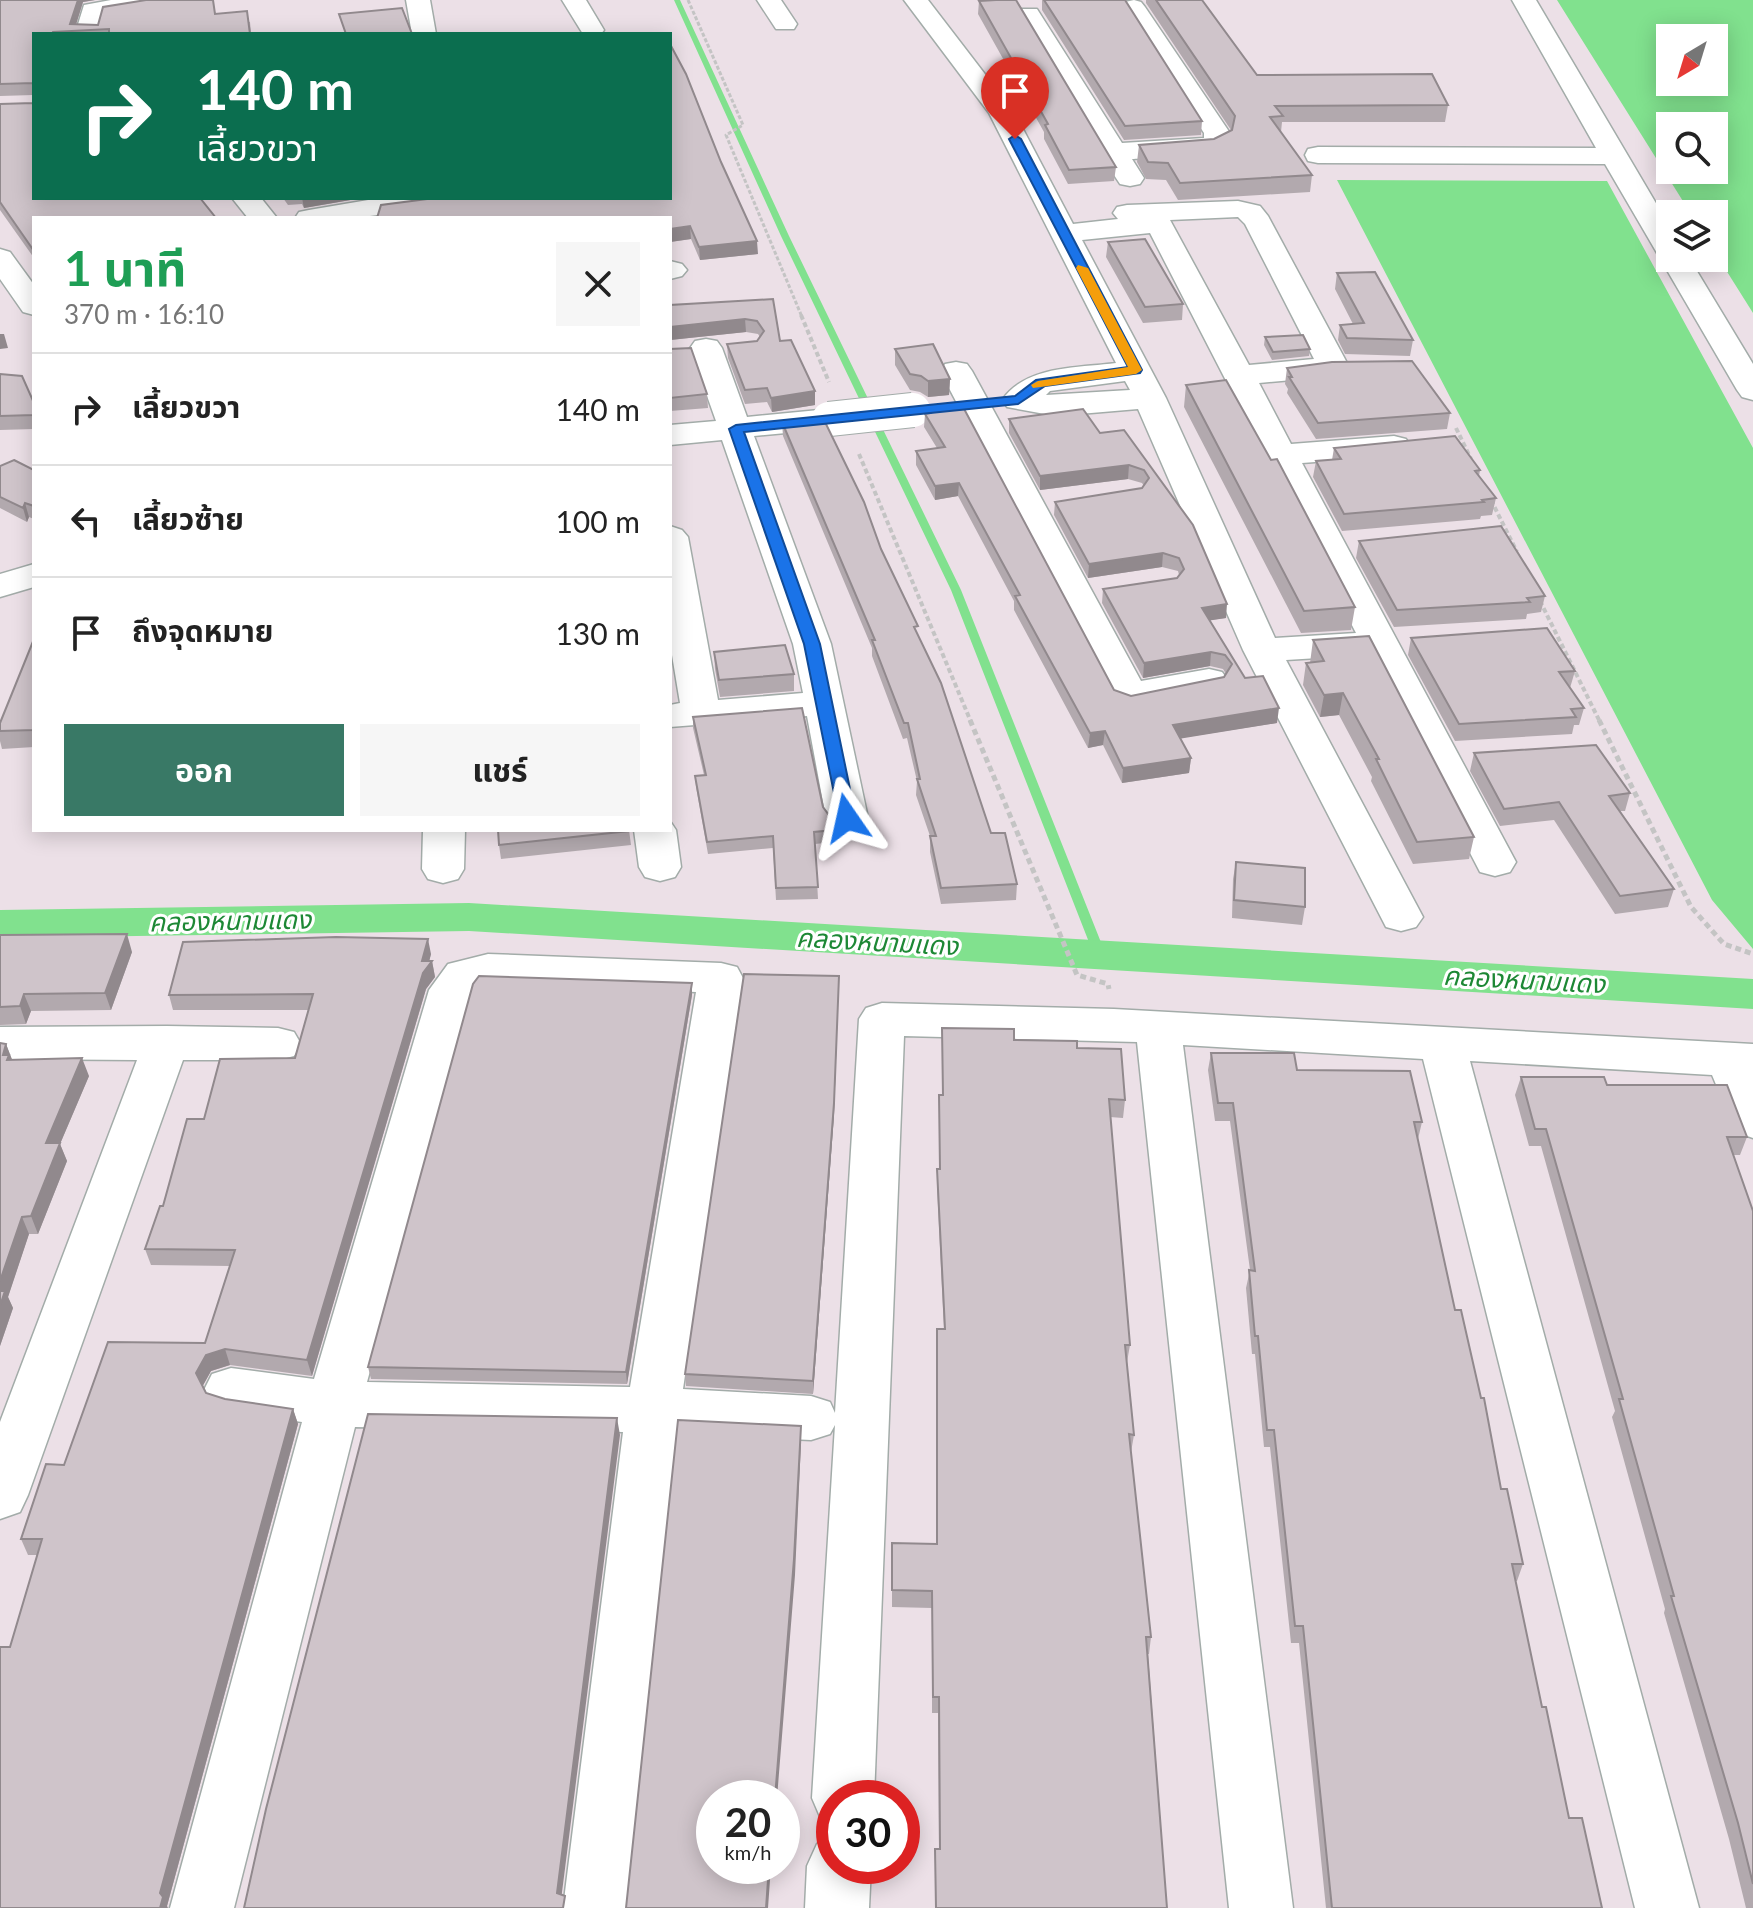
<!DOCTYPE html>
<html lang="th">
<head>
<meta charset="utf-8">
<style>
  :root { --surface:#fff; --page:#f6f6f6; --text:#222; --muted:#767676; --line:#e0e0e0; --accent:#397966 }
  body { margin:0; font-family:Lato,"Noto Sans Thai",sans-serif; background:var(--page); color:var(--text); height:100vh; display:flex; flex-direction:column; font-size:30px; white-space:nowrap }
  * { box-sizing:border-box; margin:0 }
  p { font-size:26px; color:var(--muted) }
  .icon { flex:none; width:44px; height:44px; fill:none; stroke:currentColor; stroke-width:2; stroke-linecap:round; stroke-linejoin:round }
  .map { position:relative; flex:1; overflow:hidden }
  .side { position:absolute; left:32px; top:216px; width:640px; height:616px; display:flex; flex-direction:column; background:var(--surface); border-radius:0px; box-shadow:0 4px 20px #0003 }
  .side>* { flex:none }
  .top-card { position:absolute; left:32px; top:32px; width:640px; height:168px; border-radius:0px; box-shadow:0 4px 20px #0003; background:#0b6e4f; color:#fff; overflow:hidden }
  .needle { width:52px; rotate:218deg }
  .controls { position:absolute; left:1656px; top:24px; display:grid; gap:16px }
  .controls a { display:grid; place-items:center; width:72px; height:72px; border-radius:0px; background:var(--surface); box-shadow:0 4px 20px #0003; font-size:40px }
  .speed { position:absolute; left:696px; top:1780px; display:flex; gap:16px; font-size:40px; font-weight:700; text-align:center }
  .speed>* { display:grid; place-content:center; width:104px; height:104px; border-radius:50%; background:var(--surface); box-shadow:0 4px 20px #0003; line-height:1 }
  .speed small { font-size:20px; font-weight:400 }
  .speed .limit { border:12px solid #d22; background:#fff; color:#111 }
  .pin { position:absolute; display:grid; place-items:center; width:68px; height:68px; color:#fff; margin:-82px -34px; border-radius:50% 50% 50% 0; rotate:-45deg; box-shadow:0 0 8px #0007 }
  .pin .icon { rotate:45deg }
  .me { position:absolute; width:88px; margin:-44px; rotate:349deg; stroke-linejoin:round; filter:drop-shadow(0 0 6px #0008) }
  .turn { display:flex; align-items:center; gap:28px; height:168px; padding:0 32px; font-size:36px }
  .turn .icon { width:104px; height:104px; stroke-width:2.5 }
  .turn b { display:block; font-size:56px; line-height:68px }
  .round { display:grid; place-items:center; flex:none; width:84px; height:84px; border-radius:0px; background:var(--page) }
  .headline { display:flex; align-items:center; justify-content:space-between; height:136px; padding:0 32px }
  h1 { font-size:48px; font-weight:700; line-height:60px; color:#1e9e55 }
  .action { display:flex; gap:16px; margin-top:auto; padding:16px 32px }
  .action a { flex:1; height:92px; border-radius:0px; background:var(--accent); color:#fff; font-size:32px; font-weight:700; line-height:92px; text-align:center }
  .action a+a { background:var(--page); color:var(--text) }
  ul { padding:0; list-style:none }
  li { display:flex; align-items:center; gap:24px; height:112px; padding:0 32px; border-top:2px solid var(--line) }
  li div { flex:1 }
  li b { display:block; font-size:30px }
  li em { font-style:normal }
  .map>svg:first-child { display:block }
  .water { fill:#81e18e; fill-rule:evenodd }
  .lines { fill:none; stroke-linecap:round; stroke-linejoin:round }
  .stream { fill:#81e18e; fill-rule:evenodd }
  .canal { fill:#81e18e; fill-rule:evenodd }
  .minor-casing { stroke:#a3aca9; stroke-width:3 }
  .path-far2 { stroke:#c4c4c4; stroke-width:3; stroke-dasharray:4 2; stroke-linecap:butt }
  .path-far1 { stroke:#c4c4c4; stroke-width:4; stroke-dasharray:5 3; stroke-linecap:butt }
  .path { stroke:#c4c4c4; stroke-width:5; stroke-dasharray:6 4; stroke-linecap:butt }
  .minor { fill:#fff; fill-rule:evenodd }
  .minor-bridge-casing { stroke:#a3aca9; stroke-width:36; stroke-linecap:butt }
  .minor-bridge { stroke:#fff; stroke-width:34 }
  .wall { fill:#b2a9ae }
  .shaded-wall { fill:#91898d }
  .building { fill:#cfc4ca; stroke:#91898d; stroke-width:2 }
  .route { fill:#1a73e8; stroke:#114b97; stroke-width:2 }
  .slow { fill:#f59e0b }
  .labels { text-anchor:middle; stroke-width:6; stroke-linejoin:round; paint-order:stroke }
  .water-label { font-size:26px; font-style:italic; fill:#1d8835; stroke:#fff }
</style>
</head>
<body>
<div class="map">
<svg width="1753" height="1908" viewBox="0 0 1753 1908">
  <rect width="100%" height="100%" fill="#ece0e7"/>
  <path class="water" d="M1557,0H1753V313L1714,251V214H1691ZM1670,38H1714V82H1670ZM1670,126H1714V170H1670Z
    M1337,180L1607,181L1753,448V949L1712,900Z"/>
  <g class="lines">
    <path class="stream" d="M674,0H680L789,236L961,590L1106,955L1104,958H1096L1094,955L951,590L781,236Z"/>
    <path class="canal" d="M469,903L1753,979V1009L469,931L0,938V910Z"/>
    <g class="minor-casing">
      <path id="minor" d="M111,0H171L167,5L159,7L103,16L99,34H75L84,5Z
        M406,0H430L436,34H412Z
        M562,0H586L604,30L601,34H583Z
        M757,0H781L797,24L794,29H776Z
        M904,0H928L1014,112L1073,224L1118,219L1113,213L1117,207L1127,205L1238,201L1260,206L1268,216L1346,361L1336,373L1326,377L1259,383L1291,444L1394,436L1406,439L1411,446L1406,453L1394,456L1302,463L1516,862L1510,872L1495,876L1480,872L1367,655L1286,660L1423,917L1416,927L1401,931L1386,927L1243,650L1138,409L1056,416L1007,407L1002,400C1026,365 1079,368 1116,363L989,113ZM1238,217L1245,224L1314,359L1249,365L1170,220ZM1150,233L1356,633L1275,638L1166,398L1082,240ZM1125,381L1130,390L1046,395L1050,391Z
        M1134,0L1141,2L1145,7L1230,133C1230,138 1231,142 1228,145C1217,159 1150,158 1132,159L1144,178L1140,184L1130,186L1120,184L1116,178L1017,14L1021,9H1037L1122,143L1204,138V133L1121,7L1125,2Z
        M1512,0H1536L1670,227V258H1689L1753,364V400L1742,397L1737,390L1605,164L1318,163L1308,161L1305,155L1308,149L1318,147L1596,148Z
        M232,198H261L277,218H248Z
        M380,198H468L464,204L454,206L353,218H295L299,212L309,210Z
        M0,249L10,252L34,285V315L23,312L0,279Z
        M670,261L682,264L687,270L682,276L670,279Z
        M706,339L717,341L722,348L747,417L829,409L841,412L845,419L841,426L829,429L754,436L831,644L868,818L862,827L847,831L832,827L826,818L807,716L670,727V705L680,703L670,643V526L682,530L688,537L718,700L803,693L793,644L722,440L670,445V425L716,421L690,348L695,341Z
        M956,362L967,364L972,371L1141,681L1209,669L1222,672L1228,680L1222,688L1129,707L1115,703L940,371L945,364Z
        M34,564V587L0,597V574Z
        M670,821L676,830L681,867L675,877L660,881L645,877L639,867L634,830H670Z
        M423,830H465L464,869L458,879L443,883L428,879L422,869Z
        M488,954L721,963L737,967L743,978L683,1389L811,1396L830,1402L835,1413L859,1019L866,1008L882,1003L1114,1009L1753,1044V1138L1736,1132L1712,1075L1470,1061L1699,1908H1635L1423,1059L1183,1045L1293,1908H1229L1137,1042L904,1036L874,1798H834V1824L821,1819L812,1798L835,1425L830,1434L811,1440L677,1434L627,1908H563L623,1432L355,1427L234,1908H170L302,1422L231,1412L212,1406L204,1390L212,1374L231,1368L314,1379L429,990L448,964ZM488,984L696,992L630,1387L367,1382L472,995L479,986Z
        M167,1026L278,1028L294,1032L301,1044L294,1056L278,1060H183L28,1495L20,1512L0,1519V1422L137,1060L0,1059V1027Z
        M834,1837V1866H871L869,1908H805L807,1866L817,1844Z"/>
    </g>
    <path class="path-far2" d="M688,0L743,125L726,135L802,317"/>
    <path class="path-far1" d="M801,315L829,382
      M1456,428L1471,459
      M859,454L971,722
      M1491,500L1517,552
      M1540,601L1600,722"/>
    <path class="path" d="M970,720L1077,975L1108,984L1109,989
      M1599,720L1691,907L1724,944L1753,954"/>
    <use href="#minor" class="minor"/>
    <g class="minor-bridge-casing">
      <path id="minor-bridge" d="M829,419L913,410"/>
    </g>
    <use href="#minor-bridge" class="minor-bridge"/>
  </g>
  <path class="wall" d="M0,0H95L83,2L76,24L98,25L216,13L250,22L251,34H34V258L0,210V104L33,103V95L0,96Z
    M1042,0H1125L1202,121L1201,135L1124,140L1042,10Z
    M1146,0H1202L1257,75L1448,105L1445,122H1282L1281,132L1312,175L1310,192L1178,200L1166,180L1146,179L1137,162L1139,145L1214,139L1231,130L1146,3Z
    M979,1L1116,167L1114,181L1068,184L1044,139V132L978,14Z
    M283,198H362L304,208L302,204L288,205Z
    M670,198L758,254L700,260L691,239L670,242Z
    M1108,242L1183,304L1182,320L1143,323L1106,257Z
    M1337,273L1413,340L1410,356L1345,354L1338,340L1340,325L1353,324L1335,289Z
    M773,299L780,341L815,405L772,412L767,402L745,404L728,358L727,344L757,341L760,337L758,334L746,332L670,340V305Z
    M1265,337L1310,349L1309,356L1272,360L1264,345Z
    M670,349L707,394L708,408L670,411Z
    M895,349L950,379L949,395L928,397L920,392L910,390L895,365Z
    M1287,368L1450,413L1447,429L1316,439L1287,393L1288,389L1285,384Z
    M0,374L34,403V429L0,430Z
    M1186,385L1355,607L1351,630L1301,633L1184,407Z
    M929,408L1114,690L1131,696L1224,677L1226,674L1223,669L1210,666L1143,678L1102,603L1103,589L1177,578L1179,575L1178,571L1162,567L1088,578L1054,515L1055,502L1142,488L1144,486L1142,483L1128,479L1040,490L1009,433V419L1100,433L1124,430L1226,618L1210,620L1245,678L1277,723L1180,738L1191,758L1189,773L1122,783L1103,745L1088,748L1014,610V601L958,496L935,500L916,465V451L937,448L924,427L925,414L929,413Z
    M782,422L881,549L917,634L991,833L1017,884L1016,900L941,904L930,852V836L916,795L917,781L907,738L903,739L872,656V648L783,436Z
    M1334,448L1480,470L1479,476L1496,498L1492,515L1481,516L1480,519L1342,531L1313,477L1316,461L1332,460Z
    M0,466L34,470V519L29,517L27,522L0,508Z
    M1359,541L1545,596L1541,612L1527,614L1526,619L1394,627L1356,558Z
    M1411,638L1575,671L1570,688L1584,708L1579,725H1574L1572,734L1455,741L1408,655Z
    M34,639V747L2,749L0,741V723Z
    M1313,640L1474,837L1469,859L1413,864L1371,781L1372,777L1339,715L1320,717L1303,685L1306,663H1310Z
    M714,652L794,674V691L720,697L715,669Z
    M693,717L823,807L834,830V842L815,844L818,899L776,900L773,848L708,854L696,787L695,776L704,775L693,728Z
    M1474,753L1630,793L1625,811H1620L1674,889L1668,907L1615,914L1554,820L1500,826L1470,771Z
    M629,830L631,845L501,859L499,845Z
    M1236,862L1305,907L1302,925L1232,918L1233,879Z
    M0,935L132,952L111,1010L31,1011L26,1024L0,1025Z
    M431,954L429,961H432L435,977L426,989L312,1376L230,1365L211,1371L202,1387L206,1393L225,1399L293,1409L298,1424L167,1906L10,1647L37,1555H28L21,1539L64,1465L205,1343L230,1266L151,1265L145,1249L163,1206L204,1119L295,1058L308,1010H173L169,995Z
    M839,976L834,1115L813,1394L686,1386L685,1374Z
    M692,995L627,1384L371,1379L368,1367Z
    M942,1028L1077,1048L1125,1100L1123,1118L1110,1117L1130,1345L1127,1362L1134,1435L1131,1452L1151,1637L1149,1654H1148L1167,1908H935V1849H939L938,1713H932V1608L892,1607V1543L937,1544L936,1346L944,1329L937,1187V1169H940L939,1095H942Z
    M6,1044L12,1060L89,1076L60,1144L67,1161L38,1234H29L8,1297L13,1308L0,1346Z
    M1211,1053L1297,1070L1422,1122L1418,1139L1455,1310L1501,1489L1523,1564L1517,1581H1515L1542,1707L1569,1818L1602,1908H1326L1299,1643H1291L1270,1447H1264L1255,1354H1252L1246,1288L1250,1270L1230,1121H1215L1208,1070Z
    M1521,1077L1607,1085L1747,1137L1740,1155H1733L1753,1211V1908H1746L1729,1839L1664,1613L1665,1609L1612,1417L1615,1411L1541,1146H1529L1515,1095Z"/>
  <path class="shaded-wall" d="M78,0H95L83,2L74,31L70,24Z
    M302,198H362L304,208Z
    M690,226L691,239L670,242V229Z
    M757,241L758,254L700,260L699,247Z
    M745,319L746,332L670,340V327Z
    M0,334H4L8,348L0,349Z
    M950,379L949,395L928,397V381Z
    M815,391V405L772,412L771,398Z
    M1129,465L1128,479L1040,490V476Z
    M959,483L958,496L935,500V486Z
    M25,503L29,517L27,522L23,508Z
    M1163,553L1162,567L1088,578L1089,564Z
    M1227,604L1226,618L1200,622L1202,608Z
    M1211,652L1210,666L1143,678L1144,663Z
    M1343,693L1339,715L1320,717L1324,695Z
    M1279,708L1277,723L1172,740L1173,725Z
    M1105,731L1103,745L1088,748L1090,733Z
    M1191,758L1189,773L1122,783L1123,768Z
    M127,934L132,952L111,1010L105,993Z
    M428,939L431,954L428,966L432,961L435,977L426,989L312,1376L307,1360Z
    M839,976L834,1115L813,1394V1381Z
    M692,983V995L627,1384L626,1372Z
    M24,994L31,1011L26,1024L20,1006Z
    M6,1044L13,1062L11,1069L3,1055Z
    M82,1058L89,1076L60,1144L67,1161L38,1234L31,1216L46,1143Z
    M22,1217L29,1234L8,1297L13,1308L0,1346V1281Z
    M225,1349L230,1365L211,1371L201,1389L196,1373L206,1355Z
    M293,1409L298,1424L167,1906L168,1908H160V1893Z
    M617,1418L620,1435L560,1908L557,1893Z
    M801,1426V1443L795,1575L777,1798H775Z
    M769,1866H771L768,1908H766Z"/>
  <path class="building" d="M0,0H78L70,24L98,25L103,7L146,0H213L215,14L247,11L250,34H109V29L53,32L52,34H34V198H200L216,218H34V251L0,202V104L33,103V83L0,84Z
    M996,0H1016L1116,167L1069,170L1045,125L1048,124L979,1Z
    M1044,0H1125L1202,121L1125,126Z
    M1156,0H1202L1257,75L1432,74L1448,105L1275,106L1283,116L1270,117L1312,175L1180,183L1168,163L1148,162L1139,145L1214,139L1232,130L1235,116Z
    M402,8L412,34H346L339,14Z
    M670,44L686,74L721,162L757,241L699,247L690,226L670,229V218H377L381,205L435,198H670Z
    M1145,239L1183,304L1145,307L1108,242Z
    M1375,272L1413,340L1347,338L1340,325L1364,323L1337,273Z
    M773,299L780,341L791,340L815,391L771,398L767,388L745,390L727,344L757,341L764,331L757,321L745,319L670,327V305Z
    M1303,335L1310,349L1273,352L1265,337Z
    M933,344L950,379L928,381L921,376L910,374L895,349Z
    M691,348L707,394L670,398V349Z
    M1412,361L1450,413L1318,423L1289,377H1292L1287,368L1332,362Z
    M0,374L22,376L34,403V415L0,416Z
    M1226,380L1271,460L1277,459L1355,607L1304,611L1186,385Z
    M962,405L1114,690L1131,696L1224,677L1232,664L1225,655L1211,652L1144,663L1103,589L1177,578L1184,569L1179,558L1163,553L1089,564L1055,502L1142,488L1149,478L1144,470L1129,465L1040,476L1009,419L1083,409L1100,433L1124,430L1193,525L1227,604L1202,608L1245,678L1263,676L1279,708L1173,725L1191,758L1123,768L1105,731L1090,733L1015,596L1020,595L959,483L935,486L916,451L945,447L925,414L931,413L929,408Z
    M815,419L826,424L864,502L881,549L918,626L914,627L941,683L991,833H1005L1017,884L941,888L930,836H936L917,779H920L908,723H904L872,640H875L782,422Z
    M1455,436L1480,470L1475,471L1496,498L1482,500L1484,502L1344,514L1316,461L1341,459L1334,448Z
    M14,460L34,470V506L25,503L23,508L0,497V466Z
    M1501,526L1545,596L1527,598L1530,602L1397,610L1359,541Z
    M1547,628L1575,671L1559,672L1584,708L1571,709L1576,717L1459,724L1411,638Z
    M1369,636L1474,837L1417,842L1376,759H1379L1343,693L1324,695L1306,663L1324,661L1313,640Z
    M34,639V730L0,731V723Z
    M785,645L794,674L719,680L714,652Z
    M802,708L823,807L831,818L834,830L814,832L818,887L776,888L773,836L707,842L695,776L706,775L693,717Z
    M1596,745L1630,793L1609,796L1674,889L1620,896L1559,802L1504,809L1474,753Z
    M498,830H629V831L499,845Z
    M1236,862L1305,868V907L1234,900Z
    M127,934L105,993L24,994L20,1006L0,1007V935Z
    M336,937L428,939L422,961H432L423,973L307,1360L225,1349L206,1355L196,1373L206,1393L225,1399L293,1409L160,1893L163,1897L160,1908H0V1647H10L42,1539H21L46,1464L64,1465L108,1342L205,1343L235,1250L145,1249L160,1206H163L187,1119H204L220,1059L295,1058L313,994L169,995L183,942Z
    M744,974L839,976L834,1103L813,1381L685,1374Z
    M479,976L692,983L626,1372L368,1367L473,984Z
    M942,1028L1014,1029V1040L1077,1041V1048L1121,1049L1125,1100L1109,1099L1130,1345H1125L1134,1435L1129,1434L1151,1637H1146L1167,1908H936L935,1849H940L939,1697H933L932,1591L892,1590V1543L937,1544V1329H945L937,1169H940L939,1095H943Z
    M0,1043L6,1044L3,1055H9L7,1060L82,1058L46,1143H60L31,1216L22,1217L0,1281Z
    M1211,1053H1294L1297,1070L1410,1071L1422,1122H1414L1455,1310H1461L1481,1398H1484L1501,1489H1507L1523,1564H1512L1542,1707H1546L1569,1818H1582L1602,1908H1332L1303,1626H1295L1274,1430H1267L1258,1336H1255L1249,1270L1255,1271L1233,1103H1218Z
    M1521,1077H1604L1607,1085H1727L1747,1137H1727L1753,1211V1884L1738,1823L1671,1596H1674L1619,1399H1623L1546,1129H1535Z
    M0,1291H5L0,1306Z
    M368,1414L617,1418L557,1893L565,1896L563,1908H244L266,1809Z
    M678,1420L801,1426L794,1559L775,1798H714V1866H769L766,1908H626Z"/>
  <path class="route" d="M1015,135L1021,139L1142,370L1140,373L1045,386L1018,404L744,432L820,644L856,818L847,824L839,818L804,644L729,429L736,425L1015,396L1036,380L1128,367L1009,139Z"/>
  <path class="slow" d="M1078,265L1088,268L1142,370L1136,374L1033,388L1031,385L1038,381L1128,367L1076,268Z"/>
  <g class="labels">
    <g class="water-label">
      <text transform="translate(230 921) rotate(-1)" y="9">คลองหนามแดง</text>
      <text transform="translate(877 942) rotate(3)" y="9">คลองหนามแดง</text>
      <text transform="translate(1524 980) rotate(3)" y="9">คลองหนามแดง</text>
    </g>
  </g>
</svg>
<div class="controls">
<a><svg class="needle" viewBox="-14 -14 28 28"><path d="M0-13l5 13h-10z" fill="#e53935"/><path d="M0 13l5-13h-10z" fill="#767676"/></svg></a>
<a><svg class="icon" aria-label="search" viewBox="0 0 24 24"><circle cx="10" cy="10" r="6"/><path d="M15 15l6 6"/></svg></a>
<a><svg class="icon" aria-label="layers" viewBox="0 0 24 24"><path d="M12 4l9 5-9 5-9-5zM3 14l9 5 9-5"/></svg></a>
</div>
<div class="speed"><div>20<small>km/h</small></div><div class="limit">30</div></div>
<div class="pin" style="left:1015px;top:139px;background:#d93025"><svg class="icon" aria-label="arrive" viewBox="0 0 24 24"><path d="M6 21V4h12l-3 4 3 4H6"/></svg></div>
<svg class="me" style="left:847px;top:818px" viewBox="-20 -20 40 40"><path d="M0-17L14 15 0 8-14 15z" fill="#1a73e8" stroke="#fff" stroke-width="4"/></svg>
<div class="top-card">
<div class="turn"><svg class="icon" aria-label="right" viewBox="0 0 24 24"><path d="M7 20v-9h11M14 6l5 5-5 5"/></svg><div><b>140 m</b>เลี้ยวขวา</div></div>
</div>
<section class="side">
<div class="headline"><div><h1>1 นาที</h1><p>370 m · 16:10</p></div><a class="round"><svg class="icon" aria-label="close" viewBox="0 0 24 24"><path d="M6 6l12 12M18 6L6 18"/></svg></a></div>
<ul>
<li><svg class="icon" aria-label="right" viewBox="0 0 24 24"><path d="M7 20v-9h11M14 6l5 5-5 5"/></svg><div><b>เลี้ยวขวา</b></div><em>140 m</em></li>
<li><svg class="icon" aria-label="left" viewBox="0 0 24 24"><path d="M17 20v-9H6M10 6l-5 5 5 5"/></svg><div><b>เลี้ยวซ้าย</b></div><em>100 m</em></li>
<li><svg class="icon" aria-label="arrive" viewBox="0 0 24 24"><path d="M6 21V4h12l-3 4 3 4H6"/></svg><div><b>ถึงจุดหมาย</b></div><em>130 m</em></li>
</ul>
<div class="action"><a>ออก</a><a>แชร์</a></div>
</section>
</div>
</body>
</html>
